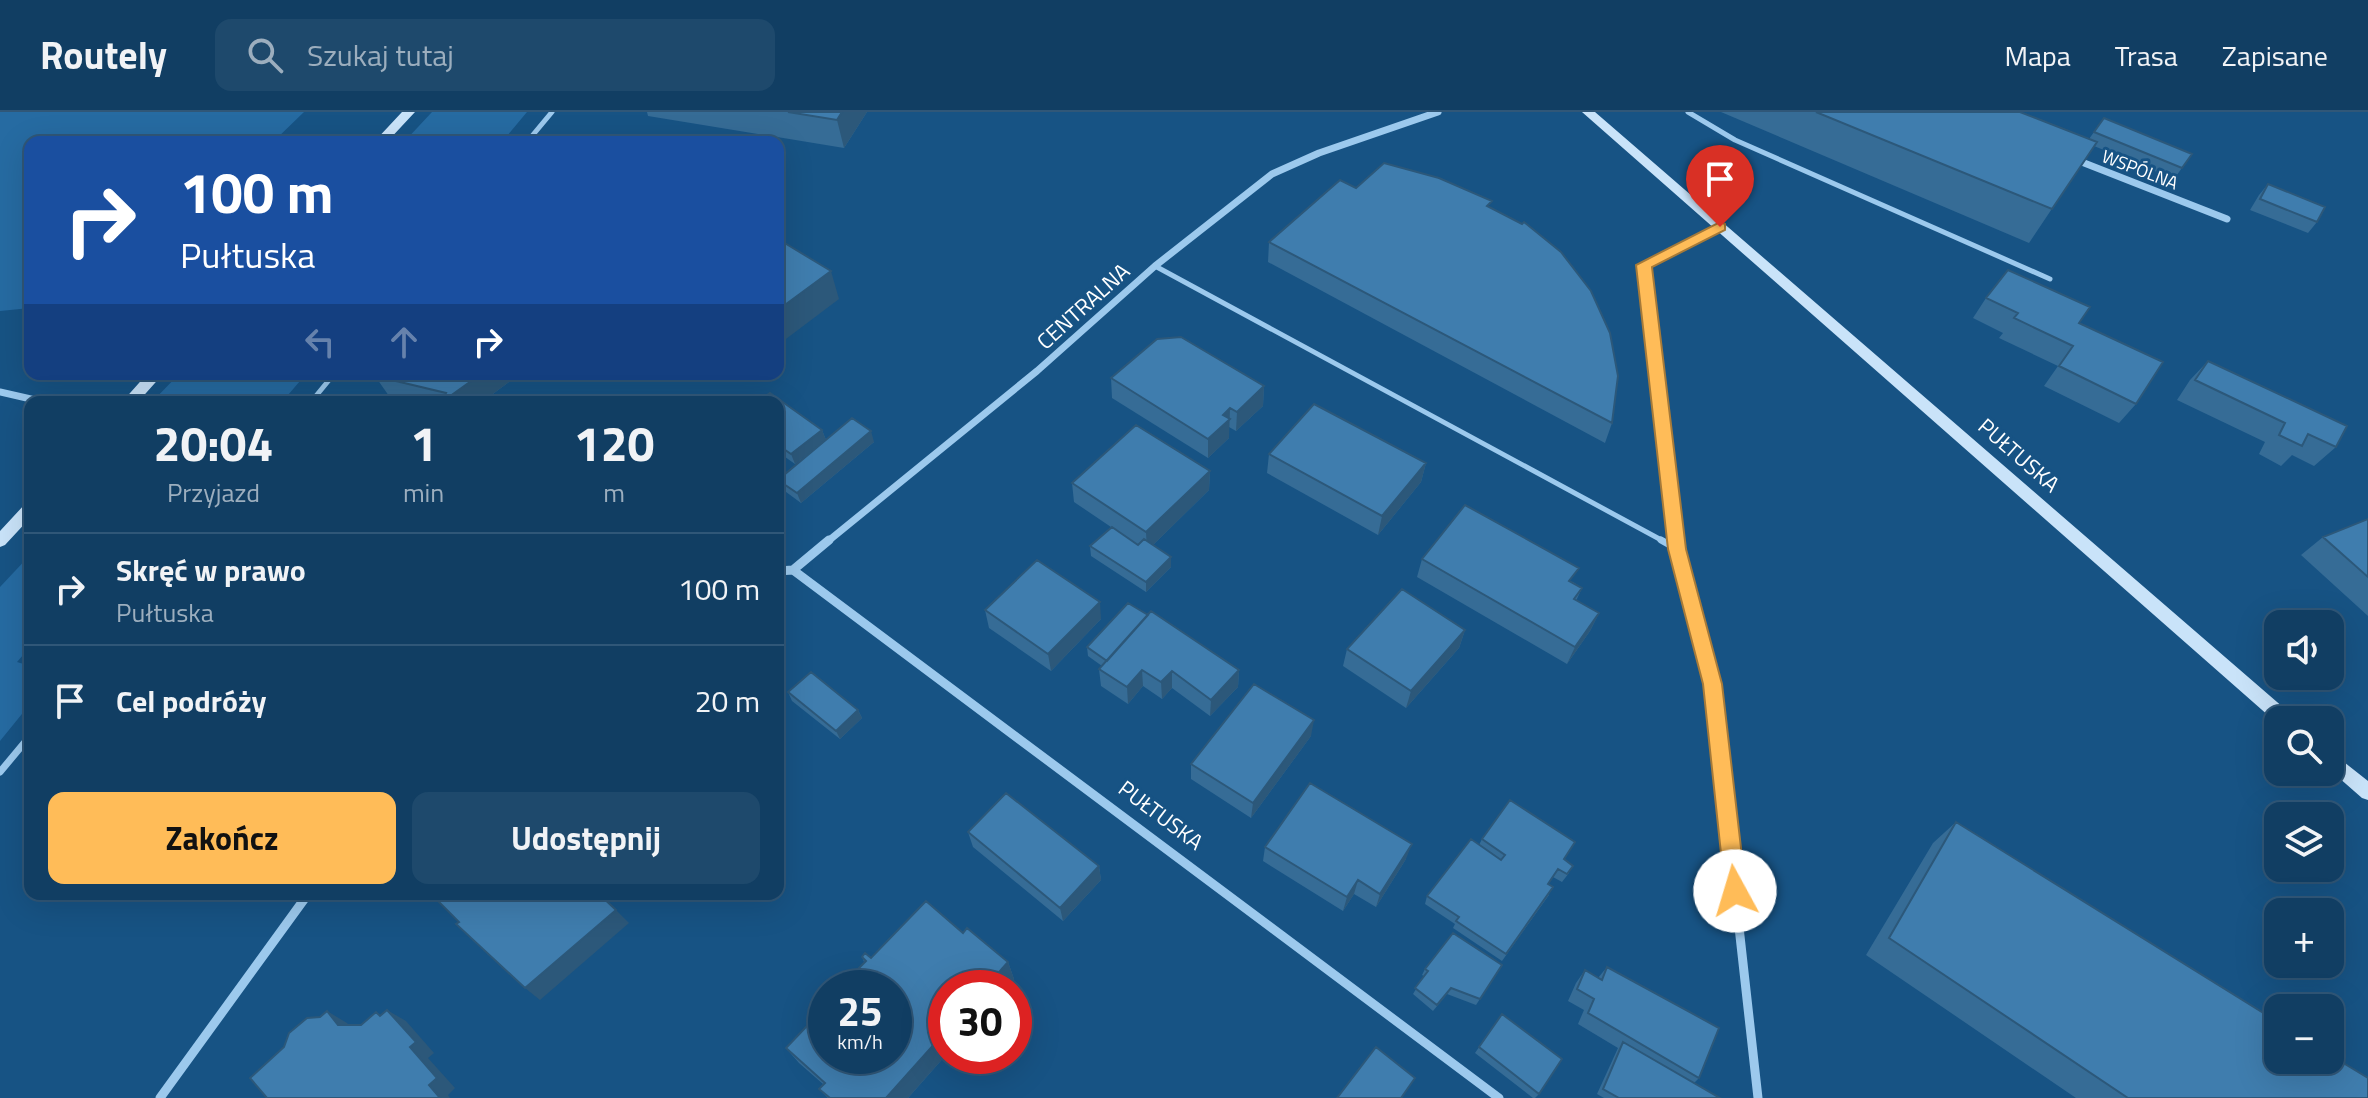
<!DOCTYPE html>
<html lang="pl">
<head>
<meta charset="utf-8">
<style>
  :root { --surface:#113e63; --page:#1e496c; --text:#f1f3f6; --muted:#9caebe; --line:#305778; --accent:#ffbc58 }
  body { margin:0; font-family:"Titillium Web",sans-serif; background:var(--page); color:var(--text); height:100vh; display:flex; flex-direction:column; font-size:30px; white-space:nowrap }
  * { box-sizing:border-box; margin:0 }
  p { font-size:26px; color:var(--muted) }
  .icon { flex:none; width:44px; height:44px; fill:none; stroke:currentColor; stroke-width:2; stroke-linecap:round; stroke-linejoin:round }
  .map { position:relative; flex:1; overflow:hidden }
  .details { position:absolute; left:24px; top:284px; width:760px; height:504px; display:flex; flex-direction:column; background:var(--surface); border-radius:16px; box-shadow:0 8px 32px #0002,0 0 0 2px var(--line) }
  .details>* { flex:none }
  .banner { position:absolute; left:24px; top:24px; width:760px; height:244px; border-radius:16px; box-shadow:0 8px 32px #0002,0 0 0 2px var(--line); background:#1a4fa0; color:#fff; overflow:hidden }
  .tools { position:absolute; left:2264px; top:498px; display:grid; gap:16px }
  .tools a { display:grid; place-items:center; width:80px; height:80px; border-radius:16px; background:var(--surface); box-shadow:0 8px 32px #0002,0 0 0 2px var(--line); font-size:40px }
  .speed { position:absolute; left:808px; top:858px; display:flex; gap:16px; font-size:40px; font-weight:700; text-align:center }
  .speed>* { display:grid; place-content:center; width:104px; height:104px; border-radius:50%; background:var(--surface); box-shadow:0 8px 32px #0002,0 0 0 2px var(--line); line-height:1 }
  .speed small { font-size:20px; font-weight:400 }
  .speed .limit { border:12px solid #d22; background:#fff; color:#111 }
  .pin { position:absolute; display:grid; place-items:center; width:68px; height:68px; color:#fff; margin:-82px -34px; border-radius:50% 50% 50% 0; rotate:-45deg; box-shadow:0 0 8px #0007 }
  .pin .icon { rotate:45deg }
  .me { position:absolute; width:88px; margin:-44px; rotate:354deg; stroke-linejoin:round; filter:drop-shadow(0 0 6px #0008) }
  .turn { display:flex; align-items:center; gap:28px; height:168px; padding:0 24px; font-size:36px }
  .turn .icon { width:104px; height:104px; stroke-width:2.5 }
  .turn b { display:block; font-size:56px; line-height:68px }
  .lanes { display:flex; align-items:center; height:76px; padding:0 24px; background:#0003; justify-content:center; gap:40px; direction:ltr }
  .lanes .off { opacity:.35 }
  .eta { display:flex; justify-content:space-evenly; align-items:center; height:136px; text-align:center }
  .eta b { font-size:48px; font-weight:700; line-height:56px }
  .primary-button { display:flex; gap:16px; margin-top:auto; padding:16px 24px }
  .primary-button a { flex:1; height:92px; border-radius:16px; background:var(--accent); color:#111; font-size:32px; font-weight:700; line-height:92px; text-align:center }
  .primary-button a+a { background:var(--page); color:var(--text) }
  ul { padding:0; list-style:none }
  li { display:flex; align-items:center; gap:24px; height:112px; padding:0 24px; border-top:2px solid var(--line) }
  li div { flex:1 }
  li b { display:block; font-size:30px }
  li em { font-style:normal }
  header { display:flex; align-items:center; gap:48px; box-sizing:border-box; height:112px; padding:0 40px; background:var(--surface); border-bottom:2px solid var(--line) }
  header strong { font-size:38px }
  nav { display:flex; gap:44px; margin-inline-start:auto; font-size:28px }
  .search { width:560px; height:72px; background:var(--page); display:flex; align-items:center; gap:20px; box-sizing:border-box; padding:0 28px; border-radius:16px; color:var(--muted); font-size:30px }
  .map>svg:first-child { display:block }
  .green { fill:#266ba2 }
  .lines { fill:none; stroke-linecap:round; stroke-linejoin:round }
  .lane-far1 { stroke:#9cc9ed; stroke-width:5 }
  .lane { stroke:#9cc9ed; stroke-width:7 }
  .street-far1 { stroke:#9cc9ed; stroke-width:7 }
  .street { stroke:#9cc9ed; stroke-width:9 }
  .secondary { fill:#c9e3f9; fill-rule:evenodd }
  .wall { fill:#366c96 }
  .shaded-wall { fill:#2c587a }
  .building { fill:#3f7dae; stroke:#2c587a; stroke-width:2 }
  .route { fill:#ffbc58; stroke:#a67a39; stroke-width:2 }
  .labels { text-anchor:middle; stroke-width:6; stroke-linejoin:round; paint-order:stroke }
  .far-street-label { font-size:18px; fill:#fff; stroke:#175384 }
  .street-label { font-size:22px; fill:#fff; stroke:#175384 }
</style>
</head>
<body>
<header>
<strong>Routely</strong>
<div class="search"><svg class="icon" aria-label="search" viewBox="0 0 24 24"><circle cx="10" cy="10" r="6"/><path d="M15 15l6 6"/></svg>Szukaj tutaj</div>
<nav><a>Mapa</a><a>Trasa</a><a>Zapisane</a></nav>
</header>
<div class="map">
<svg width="2368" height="986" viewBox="0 0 2368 986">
  <rect width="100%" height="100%" fill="#175384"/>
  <path class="green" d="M0,0H304L273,30H30V196L0,199Z
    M432,0H527L502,30H404Z
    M179,262H306L282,290H152Z
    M30,443V535L17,550L30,554V592L0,629V475Z"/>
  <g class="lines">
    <path class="lane-far1" d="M1688,0L1735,28L2050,167
      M527,30L552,0
      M1155,154L1665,430
      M311,290L334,262"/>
    <path class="lane" d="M1661,428L1677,437
      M0,660L30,624"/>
    <path class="street-far1" d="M2074,47L2227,107
      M0,280L44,290
      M827,430L1037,259L1155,154L1272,62L1319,41L1438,0
      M1676,430L1644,153L1720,115"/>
    <path class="street" d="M1676,428L1712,572L1758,986
      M793,458L1499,986
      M778,459L793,458L829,428
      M160,986L308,782"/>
    <path class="secondary" d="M402,0H415L387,30H374Z
      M1582,0H1595L2292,603L2294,608H2278V612Z
      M147,262H163L138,290H122Z
      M30,390V406L5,433L0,435V419L25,392Z
      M2330,639L2368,669V688L2362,686L2330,658Z"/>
  </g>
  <path class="wall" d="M647,0H867L844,36L648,4Z
    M1721,0H2020L2089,27L2094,20L2192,42L2174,67L2094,34L2029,131Z
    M2268,72L2317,110L2308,121L2250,98L2259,83Z
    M1356,76L1490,96L1612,311L1605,331L1268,150L1269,130Z
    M1986,186L2079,211L2136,292L2119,311L2044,274L2058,254L1999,226L2003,221L1973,206Z
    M2208,249L2336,335L2314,354L2292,343L2281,354L2259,342L2265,330L2177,288L2190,268Z
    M376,262H520L482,290H415L389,284L375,264Z
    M1111,266L1264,274L1263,294L1236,319L1229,315V326L1208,346L1112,286Z
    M778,290L822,318L826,328L874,330L801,391L782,377L778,367L825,329L795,352L778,340Z
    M1269,342L1426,351L1421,370L1378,423L1267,361Z
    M1210,359L1209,378L1153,433L1171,445V455L1146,480L1091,444L1090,434L1111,415L1074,390L1072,371Z
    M2368,407V504L2301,443L2323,425Z
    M1422,447L1573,470L1582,476L1576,489L1599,501L1590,519L1567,552L1417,465Z
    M985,498L1101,507L1051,559L989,516Z
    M1465,518L1459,536L1406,596L1343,554L1347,537Z
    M1087,535L1239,558L1238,575L1210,604L1172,576L1162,587L1143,574L1128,592L1101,574L1099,557L1102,554L1088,544Z
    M788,580L858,598L862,606L840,627L792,589Z
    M1311,624L1251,706L1191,667V652Z
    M1956,710L2368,986H2076L1866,843L1933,731Z
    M968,720L1099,754L1101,768L1063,809L973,735Z
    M1482,727L1564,747L1569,761L1562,770L1553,765L1548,772L1549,783L1502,849L1453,816L1455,812L1425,792L1427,784L1479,733Z
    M1265,735L1406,747L1376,795L1354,782L1343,799L1263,749Z
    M963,821L1008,850L1014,867L1006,876H946V943L908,986H828L819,977L823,972L799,951L786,936L844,876L839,869L847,868L864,850L862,845L871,846Z
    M1502,853L1476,893L1447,882L1433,899L1413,882L1424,864L1422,863L1425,857Z
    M1607,855L1699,966L1694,971L1720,986H1604L1597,982L1618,936L1578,912L1584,898L1568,889L1576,871L1585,858L1598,866Z
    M1502,902L1539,982L1535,986H1533L1475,941Z"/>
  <path class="shaded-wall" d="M842,0H867L844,36L837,8Z
    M831,159L839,187L778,233V198Z
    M481,262H520L482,290H449L446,287Z
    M1264,274L1263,294L1236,319L1237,300Z
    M1230,296L1229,326L1208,346V327L1223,303Z
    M822,318L826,328L795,352L791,342Z
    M871,319L874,330L801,391L797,381Z
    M1426,351L1421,370L1378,423L1382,404Z
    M1210,359L1209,378L1147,439L1146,420Z
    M1171,445V455L1146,480V470Z
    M1100,490L1101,507L1051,559L1048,542Z
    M1599,501L1590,519L1567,552L1575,535Z
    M1465,518L1459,536L1406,596L1411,579Z
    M1142,558L1143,574L1128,592L1127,575Z
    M1239,558L1238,575L1210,604L1211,588Z
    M1172,559V576L1162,587L1161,570Z
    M858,598L862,606L840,627L836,619Z
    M1314,608L1311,624L1251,706L1253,691Z
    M1412,732L1406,747L1376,795L1380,782Z
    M1099,754L1101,768L1063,809L1060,796Z
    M1358,768L1354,782L1343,799L1347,785Z
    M616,798L629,811L540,888L525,876Z
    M1008,850L1014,867L1006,876H985Z
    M387,898L406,909L434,941L428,946L455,976L448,983L450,986H440L429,973Z
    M327,899L347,911L359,924L338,913Z
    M946,919V943L908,986H886Z"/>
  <path class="building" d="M788,0H842L837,8Z
    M1816,0H2020L2097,30L2052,97Z
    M2104,6L2192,42L2182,56L2094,20Z
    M1384,51L1439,66L1492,89L1487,94L1522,112L1524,110L1561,140L1591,179L1610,221L1618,264L1612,311L1269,130L1340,68L1356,76Z
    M2268,72L2325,95L2317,110L2260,87Z
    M778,127L831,159L778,198Z
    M2008,158L2090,195L2079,211L2163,250L2136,292L2059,254L2073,234L2014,206L2018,201L1986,186Z
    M1181,225L1264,274L1237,300L1230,296L1223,303L1230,307L1208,327L1111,266L1157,227Z
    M2208,249L2347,314L2336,335L2308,322L2302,334L2279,323L2285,311L2195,268Z
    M376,262H481L446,287L443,286L446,281L375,264Z
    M770,281L822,318L791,342L778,333V290H758Z
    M1314,292L1426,351L1382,404L1269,342Z
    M852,306L871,319L797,381L778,368Z
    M1136,313L1210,359L1146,420L1072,371Z
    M1465,393L1579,456L1569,469L1582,476L1574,487L1599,501L1575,535L1422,447Z
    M2368,407V465L2323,425Z
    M1112,415L1138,433L1144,427L1171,445L1146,470L1090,434Z
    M1037,448L1100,490L1048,542L985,498Z
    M1402,477L1465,518L1411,579L1347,537Z
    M1128,491L1148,503L1107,549L1087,535Z
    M1151,499L1239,558L1211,588L1172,559L1161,570L1142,558L1127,575L1099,557Z
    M811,560L858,598L836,619L788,580Z
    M1254,572L1314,608L1253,691L1191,652Z
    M1310,671L1412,732L1380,782L1358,768L1347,785L1265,735Z
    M1006,681L1099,754L1060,796L968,720Z
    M1510,688L1575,730L1564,747L1573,754L1567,762L1558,757L1548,772L1553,775L1506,842L1456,809L1459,805L1427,784L1471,727L1501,748L1505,743L1482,727Z
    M1956,710L2278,910V948H2330V943L2368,966V986H2128L1889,826Z
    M431,782H599L616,798L525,876L456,812L459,810Z
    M926,789L963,821L967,816L1008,850L985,876H946V919L886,986H830L819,977L825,971L786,936L826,894V944H894V876H844L845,874L839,869L843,864L847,868L866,849L862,845L865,841L871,846Z
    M1453,821L1502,853L1480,887L1451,876L1437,893L1415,876L1428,859L1425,857Z
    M1607,855L1719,916L1699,966L1588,901L1594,887L1577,877L1585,858L1602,868Z
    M387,898L416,930L410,935L437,966L429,973L440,986H267L250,966L284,935L289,921L307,906L320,905L327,899L338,913H361L376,900L380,904Z
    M1502,902L1562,947L1539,982L1479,935Z
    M1623,930L1720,986H1619L1603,977Z
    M1376,935L1415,966L1401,986H1337Z"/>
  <path class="route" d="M1720,110L1725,112V118L1652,155L1686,437L1722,572L1746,779L1743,786L1735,789L1728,786L1725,779L1703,572L1668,437L1636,153Z"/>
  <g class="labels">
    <g class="far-street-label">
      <text transform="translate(2140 58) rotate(21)" y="6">WSPÓLNA</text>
    </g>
    <g class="street-label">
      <text transform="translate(1083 194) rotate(-42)" y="8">CENTRALNA</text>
      <text transform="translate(2019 343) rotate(41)" y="8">PUŁTUSKA</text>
      <text transform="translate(1161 703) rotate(37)" y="8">PUŁTUSKA</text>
    </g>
  </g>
</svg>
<div class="tools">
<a><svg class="icon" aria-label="sound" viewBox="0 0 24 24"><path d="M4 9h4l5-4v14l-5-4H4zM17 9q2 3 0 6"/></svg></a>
<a><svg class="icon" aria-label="search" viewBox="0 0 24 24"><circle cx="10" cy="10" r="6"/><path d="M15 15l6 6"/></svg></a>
<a><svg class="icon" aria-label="layers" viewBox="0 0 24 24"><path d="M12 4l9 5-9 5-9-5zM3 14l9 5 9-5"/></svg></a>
<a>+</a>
<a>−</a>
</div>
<div class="speed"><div>25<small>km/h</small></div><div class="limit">30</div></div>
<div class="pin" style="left:1720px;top:115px;background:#d93025"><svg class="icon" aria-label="arrive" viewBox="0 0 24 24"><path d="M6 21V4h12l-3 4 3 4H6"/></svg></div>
<svg class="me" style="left:1735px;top:779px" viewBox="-20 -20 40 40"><circle r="19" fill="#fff"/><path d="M0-13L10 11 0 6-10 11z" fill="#ffbc58"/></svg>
<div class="banner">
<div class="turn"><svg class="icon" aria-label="right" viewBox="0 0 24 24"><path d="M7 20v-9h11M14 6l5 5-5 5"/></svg><div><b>100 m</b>Pułtuska</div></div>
<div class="lanes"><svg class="icon off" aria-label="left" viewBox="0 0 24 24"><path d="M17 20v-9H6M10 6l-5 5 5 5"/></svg><svg class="icon off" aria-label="ahead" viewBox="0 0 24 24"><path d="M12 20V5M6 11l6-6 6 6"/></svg><svg class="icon" aria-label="right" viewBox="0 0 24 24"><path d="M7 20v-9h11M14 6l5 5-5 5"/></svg></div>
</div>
<section class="details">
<div class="eta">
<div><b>20:04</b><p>Przyjazd</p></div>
<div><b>1</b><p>min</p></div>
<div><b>120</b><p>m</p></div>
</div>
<ul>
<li><svg class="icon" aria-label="right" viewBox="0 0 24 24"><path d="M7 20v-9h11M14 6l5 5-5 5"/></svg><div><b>Skręć w prawo</b><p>Pułtuska</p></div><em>100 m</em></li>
<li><svg class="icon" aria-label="arrive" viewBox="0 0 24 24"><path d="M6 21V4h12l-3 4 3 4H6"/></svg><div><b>Cel podróży</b></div><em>20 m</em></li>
</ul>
<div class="primary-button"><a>Zakończ</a><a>Udostępnij</a></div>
</section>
</div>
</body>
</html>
